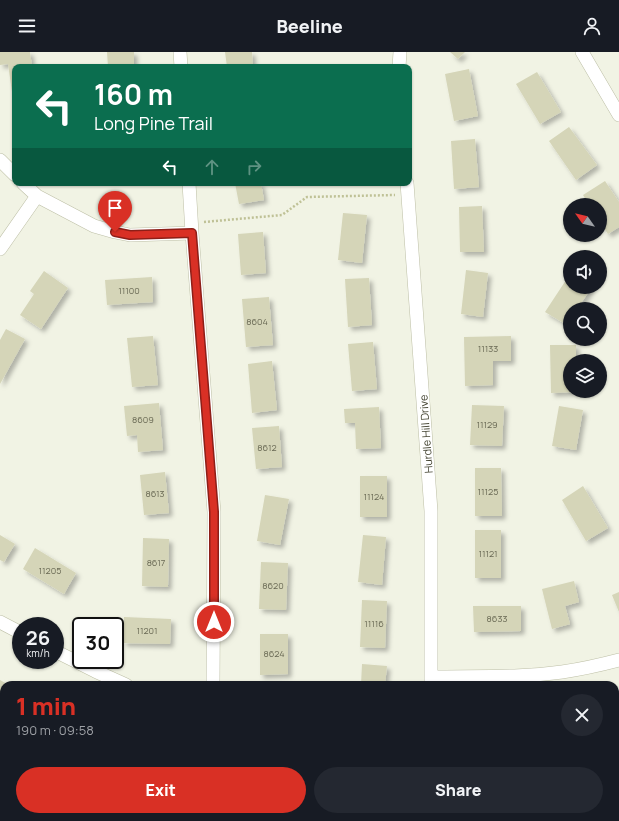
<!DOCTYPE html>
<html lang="en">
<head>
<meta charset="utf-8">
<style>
  :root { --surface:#171b24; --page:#242831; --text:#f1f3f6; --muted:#9ea1a6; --accent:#d93025 }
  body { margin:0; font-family:Manrope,sans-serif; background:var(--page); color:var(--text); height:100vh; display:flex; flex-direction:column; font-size:15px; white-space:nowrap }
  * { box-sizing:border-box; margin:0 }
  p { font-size:13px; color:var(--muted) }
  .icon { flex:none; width:22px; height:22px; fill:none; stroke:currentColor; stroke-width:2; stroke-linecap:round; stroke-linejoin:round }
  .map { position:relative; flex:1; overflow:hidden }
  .side { position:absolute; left:0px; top:629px; width:619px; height:140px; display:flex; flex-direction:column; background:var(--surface); border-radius:12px 12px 0 0; box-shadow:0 1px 3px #0004 }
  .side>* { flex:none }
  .banner { position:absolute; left:12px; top:12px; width:400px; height:122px; border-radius:8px; box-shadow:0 1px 3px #0004; background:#0b6e4f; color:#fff; overflow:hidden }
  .needle { width:26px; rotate:304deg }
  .buttons { position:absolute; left:563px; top:146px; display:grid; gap:8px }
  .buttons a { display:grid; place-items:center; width:44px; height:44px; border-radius:50%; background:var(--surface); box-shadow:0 1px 3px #0004; font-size:20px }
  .speed { position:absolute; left:12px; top:565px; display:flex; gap:8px; font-size:20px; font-weight:700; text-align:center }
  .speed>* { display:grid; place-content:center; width:52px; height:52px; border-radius:50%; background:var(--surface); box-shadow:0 1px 3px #0004; line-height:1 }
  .speed small { font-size:10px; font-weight:400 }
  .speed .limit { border:2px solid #111; border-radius:6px; background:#fff; color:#111 }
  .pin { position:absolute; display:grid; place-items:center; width:34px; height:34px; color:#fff; margin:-41px -17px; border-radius:50% 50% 50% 0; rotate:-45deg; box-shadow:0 0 4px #0007 }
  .pin .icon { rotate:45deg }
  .me { position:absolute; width:44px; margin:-22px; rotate:0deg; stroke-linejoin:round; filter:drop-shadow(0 0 3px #0008) }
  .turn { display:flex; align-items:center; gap:14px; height:84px; padding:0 16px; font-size:18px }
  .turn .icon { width:52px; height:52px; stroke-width:2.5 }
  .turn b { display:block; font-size:28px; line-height:34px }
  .lanes { display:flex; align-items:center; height:38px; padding:0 16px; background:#0003; justify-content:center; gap:20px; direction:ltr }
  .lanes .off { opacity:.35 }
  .round { display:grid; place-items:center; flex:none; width:42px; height:42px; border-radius:21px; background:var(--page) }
  .head { display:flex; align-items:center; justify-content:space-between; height:68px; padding:0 16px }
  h1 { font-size:24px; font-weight:800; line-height:30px; color:var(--accent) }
  .button { display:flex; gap:8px; margin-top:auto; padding:8px 16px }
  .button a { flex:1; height:46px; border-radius:24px; background:var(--accent); color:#fff; font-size:16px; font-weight:800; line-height:46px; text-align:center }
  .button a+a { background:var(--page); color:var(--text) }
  header { display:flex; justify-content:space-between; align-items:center; height:52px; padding:0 16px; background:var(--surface); font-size:18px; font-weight:800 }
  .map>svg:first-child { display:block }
  .building { fill:#d5d5b8; filter:url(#shadow) }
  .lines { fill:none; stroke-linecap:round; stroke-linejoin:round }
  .street-casing { stroke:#bdbfa6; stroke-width:14 }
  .path { stroke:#bfc196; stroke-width:2.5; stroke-dasharray:2 2; stroke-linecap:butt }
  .street { stroke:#fff; stroke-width:13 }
  .route-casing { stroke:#8d1f18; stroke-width:10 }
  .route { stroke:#d93025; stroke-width:7 }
  .labels { text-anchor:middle; stroke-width:3; stroke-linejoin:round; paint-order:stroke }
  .number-label { font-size:9px; fill:#696954 }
  .street-label { font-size:11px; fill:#454533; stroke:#fff }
</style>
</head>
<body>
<header><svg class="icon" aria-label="menu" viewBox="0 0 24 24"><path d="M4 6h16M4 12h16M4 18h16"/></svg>Beeline<svg class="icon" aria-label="person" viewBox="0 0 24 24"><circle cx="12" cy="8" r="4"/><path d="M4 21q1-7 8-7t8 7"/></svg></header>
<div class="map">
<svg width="619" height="769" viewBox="0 0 619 769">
  <defs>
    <filter id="shadow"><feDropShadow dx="3.5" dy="3.5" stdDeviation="2" flood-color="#0004"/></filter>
  </defs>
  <rect width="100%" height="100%" fill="#f1f3e4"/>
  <path class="building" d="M0,0H30L32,15H15V47H13L8,12L0,13Z
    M107,0H134V15H108Z
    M225,0H252L253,15H227Z
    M450,0H465L458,7Z
    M469,17L478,64L454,69L445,22Z
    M537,20L561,60L540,72L516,32Z
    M569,75L597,113L576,128L549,89Z
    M475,87L479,135L454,137L451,89Z
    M605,129L619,150V175L608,182L600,170V153H589L583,143Z
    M235,131H261L264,148L239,152Z
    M482,154L484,200H460L459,155Z
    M343,161L367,163L362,211L338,208Z
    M263,180L266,221L241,223L238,182Z
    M466,218L488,221L483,265L461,262Z
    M44,219L68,236L41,277L20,263L34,242L30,239Z
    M570,222V235H592L577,257H570V268L567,273L545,260Z
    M152,225L153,250L107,253L105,228Z
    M369,226L372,273L348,275L345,227Z
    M269,245L273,293L246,295L242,247Z
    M6,277L25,287L0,332V288Z
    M153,284L158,333L132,335L127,286Z
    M511,284V309H493V333L465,334L464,285Z
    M373,290L377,337L352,339L348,292Z
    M550,293H576V309H570V339H576V340L551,341Z
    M272,309L277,358L252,361L248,312Z
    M159,351L163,398L138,400L137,383L127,384L124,354Z
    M472,353L504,354L502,394L470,393Z
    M559,354L583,358L576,398L552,394Z
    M379,355L381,396L356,397L355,371H345L344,357Z
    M279,374L282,415L256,417L252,376Z
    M475,416H501L502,464H475Z
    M165,420L169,461L144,463L140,423Z
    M360,424H387V465H360Z
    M583,434L608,476L586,489L562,448Z
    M265,443L289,447L280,493L257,489Z
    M475,478H501V526H475Z
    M0,483L15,492L4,510L0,508Z
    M363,483L386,485L382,533L358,530Z
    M143,486L169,487L168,535L142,534Z
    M35,496L76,521L64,542L23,517Z
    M261,510L288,511L286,558L259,557Z
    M574,529L579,550L565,554L570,572L552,577L542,537Z
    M619,540V560L612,543Z
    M362,548L387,549L385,596L360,595Z
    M473,554H521V579L474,580Z
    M124,565L171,567L170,592L123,591Z
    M260,582H288V622L260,623Z
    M362,612L387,614L385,633H361Z
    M0,628L9,633H4V667L0,664Z
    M144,765H169V768L144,769Z
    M363,765H390L391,769H364Z
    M480,765H504L505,769H480Z
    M260,766H283V769H260Z"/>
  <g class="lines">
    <g class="street-casing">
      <path id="street" d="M180,0L181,15
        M582,0L619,63
        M399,15L400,0
        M0,108L15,123
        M23,131L37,144L94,174L115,180L130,183L192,181
        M189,131L192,181L214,460L213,633
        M407,131L431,459V633
        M0,197L37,144
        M0,570L21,581
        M55,599L95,619L126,633
        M431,625C474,624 519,626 562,620C582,617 600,613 619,608
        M215,765V769
        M437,765V769"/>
    </g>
    <path class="path" d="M204,170L282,163L307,145L395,143"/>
    <use href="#street" class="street"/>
  </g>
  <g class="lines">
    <g class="route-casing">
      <path id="route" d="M115,180L130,183L192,181L214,460V570"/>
    </g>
    <use href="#route" class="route"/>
  </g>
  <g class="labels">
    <g class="number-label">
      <text x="129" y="242">11100</text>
      <text x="257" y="273">8604</text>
      <text x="488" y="300">11133</text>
      <text x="143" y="371">8609</text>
      <text x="487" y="376">11129</text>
      <text x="267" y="399">8612</text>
      <text x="488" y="443">11125</text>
      <text x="155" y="445">8613</text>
      <text x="374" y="448">11124</text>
      <text x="488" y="505">11121</text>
      <text x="156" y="514">8617</text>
      <text x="50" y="522">11205</text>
      <text x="273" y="537">8620</text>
      <text x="497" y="570">8633</text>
      <text x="374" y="575">11116</text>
      <text x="147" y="582">11201</text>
      <text x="274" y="605">8624</text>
    </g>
    <g class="street-label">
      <text transform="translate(426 382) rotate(-94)" y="4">Hurdle Hill Drive</text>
    </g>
  </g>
</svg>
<div class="buttons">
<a><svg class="needle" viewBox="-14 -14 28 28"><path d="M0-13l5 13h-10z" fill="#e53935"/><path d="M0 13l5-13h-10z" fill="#9ea1a6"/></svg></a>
<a><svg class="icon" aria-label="sound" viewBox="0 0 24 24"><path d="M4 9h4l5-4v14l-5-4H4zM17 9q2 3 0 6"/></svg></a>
<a><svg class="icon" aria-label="search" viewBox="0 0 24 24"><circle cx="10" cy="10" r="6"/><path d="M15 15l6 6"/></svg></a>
<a><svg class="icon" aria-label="layers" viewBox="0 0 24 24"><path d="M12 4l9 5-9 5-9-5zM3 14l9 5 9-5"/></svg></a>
</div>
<div class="speed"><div>26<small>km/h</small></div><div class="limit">30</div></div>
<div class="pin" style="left:115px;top:180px;background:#d93025"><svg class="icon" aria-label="arrive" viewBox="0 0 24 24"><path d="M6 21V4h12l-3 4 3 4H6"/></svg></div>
<svg class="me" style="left:214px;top:570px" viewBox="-20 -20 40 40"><circle r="17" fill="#d93025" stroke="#fff" stroke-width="3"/><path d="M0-11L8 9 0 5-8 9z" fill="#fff"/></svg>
<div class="banner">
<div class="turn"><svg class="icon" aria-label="left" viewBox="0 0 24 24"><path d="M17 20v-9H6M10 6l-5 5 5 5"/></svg><div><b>160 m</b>Long Pine Trail</div></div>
<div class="lanes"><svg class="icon" aria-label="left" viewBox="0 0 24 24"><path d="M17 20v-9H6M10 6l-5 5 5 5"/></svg><svg class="icon off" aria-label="ahead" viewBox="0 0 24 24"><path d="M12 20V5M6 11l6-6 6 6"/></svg><svg class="icon off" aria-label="right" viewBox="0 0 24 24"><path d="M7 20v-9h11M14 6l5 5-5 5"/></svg></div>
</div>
<section class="side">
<div class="head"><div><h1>1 min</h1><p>190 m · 09:58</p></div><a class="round"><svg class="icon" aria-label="close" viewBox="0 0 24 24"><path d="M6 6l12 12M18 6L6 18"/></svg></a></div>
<div class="button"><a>Exit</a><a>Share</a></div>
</section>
</div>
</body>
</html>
